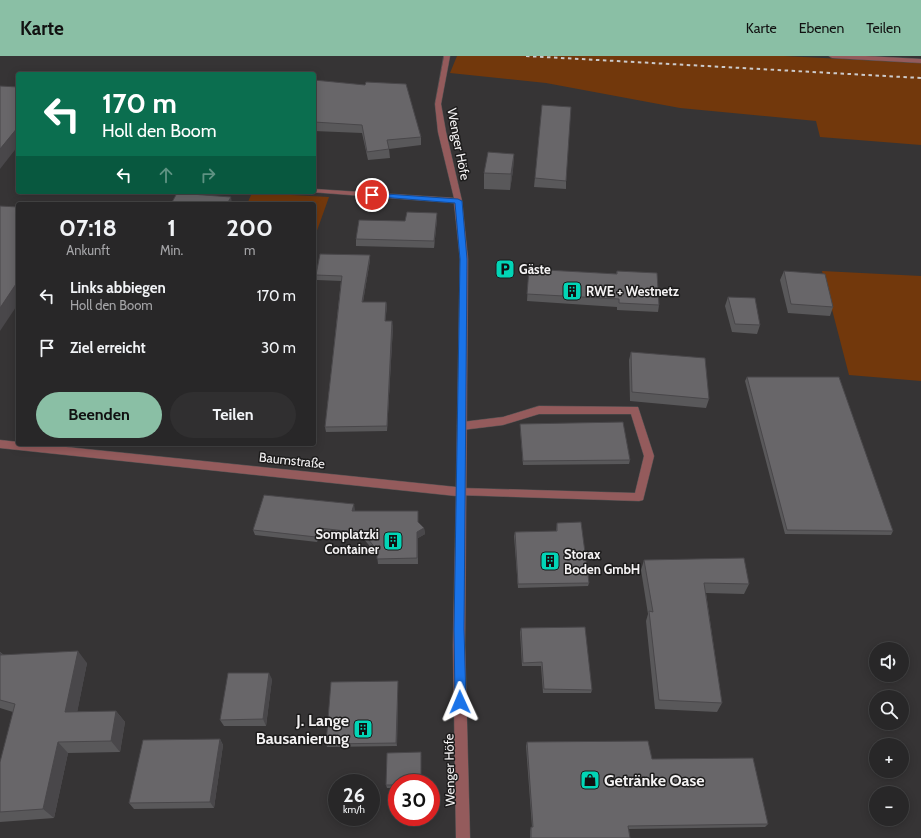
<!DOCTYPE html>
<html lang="de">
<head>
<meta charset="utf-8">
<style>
  :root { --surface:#282728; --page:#302f30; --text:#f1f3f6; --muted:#a5a5a8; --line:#444445; --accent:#8abfa5 }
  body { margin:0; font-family:Cabin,sans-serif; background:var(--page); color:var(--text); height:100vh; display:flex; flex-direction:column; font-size:15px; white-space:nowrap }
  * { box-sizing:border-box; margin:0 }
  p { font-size:13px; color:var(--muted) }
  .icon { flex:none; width:22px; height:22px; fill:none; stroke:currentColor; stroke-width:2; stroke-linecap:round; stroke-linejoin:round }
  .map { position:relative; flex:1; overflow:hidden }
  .details { position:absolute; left:16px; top:146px; width:300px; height:244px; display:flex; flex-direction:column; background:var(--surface); border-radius:4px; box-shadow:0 2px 10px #0003,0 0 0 1px var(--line) }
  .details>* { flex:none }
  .banner { position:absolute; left:16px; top:16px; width:300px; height:122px; border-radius:4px; box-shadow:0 2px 10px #0003,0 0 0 1px var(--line); background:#0b6e4f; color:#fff; overflow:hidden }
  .fabs { position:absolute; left:869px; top:586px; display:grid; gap:8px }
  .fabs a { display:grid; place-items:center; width:40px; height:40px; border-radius:50%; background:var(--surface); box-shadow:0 2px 10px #0003,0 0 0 1px var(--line); font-size:20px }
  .speed { position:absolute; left:328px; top:718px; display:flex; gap:8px; font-size:20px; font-weight:700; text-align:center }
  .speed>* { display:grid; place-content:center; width:52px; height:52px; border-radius:50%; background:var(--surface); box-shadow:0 2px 10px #0003,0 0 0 1px var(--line); line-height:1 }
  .speed small { font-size:10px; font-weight:400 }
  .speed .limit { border:6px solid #d22; background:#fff; color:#111 }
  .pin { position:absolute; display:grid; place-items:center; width:34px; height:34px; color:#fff; margin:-17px; border:2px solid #fff; border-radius:50%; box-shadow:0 1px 4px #0007 }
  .me { position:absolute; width:44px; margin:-22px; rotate:359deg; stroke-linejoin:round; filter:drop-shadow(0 0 3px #0008) }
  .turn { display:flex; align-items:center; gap:14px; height:84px; padding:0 20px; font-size:18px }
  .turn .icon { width:52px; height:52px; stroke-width:2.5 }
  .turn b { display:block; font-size:28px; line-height:34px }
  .lanes { display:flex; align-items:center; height:38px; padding:0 20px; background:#0003; justify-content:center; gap:20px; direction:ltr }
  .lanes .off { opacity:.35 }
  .eta { display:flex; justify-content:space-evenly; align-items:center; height:68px; text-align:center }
  .eta b { font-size:24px; font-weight:700; line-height:28px }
  .cta { display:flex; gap:8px; margin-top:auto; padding:8px 20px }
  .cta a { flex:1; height:46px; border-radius:24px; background:var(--accent); color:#111; font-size:16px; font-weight:700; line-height:46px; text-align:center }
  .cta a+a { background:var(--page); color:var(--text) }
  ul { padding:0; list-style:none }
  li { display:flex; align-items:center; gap:12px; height:52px; padding:0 20px }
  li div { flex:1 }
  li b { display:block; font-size:15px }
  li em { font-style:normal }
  header { display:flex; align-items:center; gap:24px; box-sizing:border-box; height:56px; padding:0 20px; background:var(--accent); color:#111 }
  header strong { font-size:19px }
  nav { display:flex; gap:22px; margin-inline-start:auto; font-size:14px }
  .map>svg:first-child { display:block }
  .green { fill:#72380c }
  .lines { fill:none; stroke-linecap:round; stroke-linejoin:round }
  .lane-casing { stroke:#545253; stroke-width:1 }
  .street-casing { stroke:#545253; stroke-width:1 }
  .lane { fill:#945b5c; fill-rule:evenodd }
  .street { fill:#945b5c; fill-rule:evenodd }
  .rail { stroke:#cccacb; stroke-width:2; stroke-dasharray:3.5 3.5; stroke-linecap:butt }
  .wall { fill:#59585a }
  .shaded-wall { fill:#49474a }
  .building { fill:#686669; stroke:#49474a }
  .route { fill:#1a73e8; stroke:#114b97 }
  .labels { text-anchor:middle; stroke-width:3; stroke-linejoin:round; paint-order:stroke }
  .street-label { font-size:13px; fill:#f4f2f3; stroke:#1d1c1c }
  .poi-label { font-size:13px; font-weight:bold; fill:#f4f2f3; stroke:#1d1c1c; text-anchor:start }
  .near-poi-label { font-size:16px; font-weight:bold; fill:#f4f2f3; stroke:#1d1c1c; text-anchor:end }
</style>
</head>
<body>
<header>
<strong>Karte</strong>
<nav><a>Karte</a><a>Ebenen</a><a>Teilen</a></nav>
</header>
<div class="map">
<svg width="921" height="782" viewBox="0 0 921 782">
  <rect width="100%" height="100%" fill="#363435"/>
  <path class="green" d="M457,0H784L921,7V89L820,81L816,65L680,52L546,27L450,17Z
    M252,137L329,141L314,183V148H247Z
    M822,215L921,220V325L849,319Z"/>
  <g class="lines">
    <g class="lane-casing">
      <path id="lane" d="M539,350L638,351L654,400L643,444L639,445L457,439L456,436L457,433L461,432L635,437L644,400L631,358H539L503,369L462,374L459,373L457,370L459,367L462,366L503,361Z"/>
    </g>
    <g class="street-casing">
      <path id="street" d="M444,0H450L441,48L446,76L462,145L468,203L465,589L470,782H456L453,589L456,440L0,392V384L18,386V388H37L456,431L460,203L454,147L311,136H314V133L454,142L438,76L435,48Z
        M829,0H866L921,3V7L832,2Z"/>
    </g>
    <use href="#lane" class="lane"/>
    <use href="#street" class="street"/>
    <path class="rail" d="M526,0L921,22"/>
  </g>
  <path class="wall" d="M314,24L421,81V89L389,93L390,102L368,104L362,77L314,75Z
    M542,49L566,125V133L534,131Z
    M514,98L513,114L510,134L484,133V117Z
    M437,157V163L434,192L356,190V183L405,165Z
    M370,199V204L363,246H386L387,250L385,265L393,270L387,375L326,376L325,371L341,225L317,224L316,219Z
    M529,213L616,218L617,215L659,249L658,256L617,254V251L527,245Z
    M784,215L833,251L830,260L788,257L780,224Z
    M728,241L760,269L757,278L732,276L725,250Z
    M631,296L709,343L706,352L630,345L629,304Z
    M747,321L893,475L891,479L785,478L745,325Z
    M520,368L630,404L629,408L523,409L520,372Z
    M355,454L354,455L418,461V467L424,472L425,478L418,482V508H378L377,499L363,482L320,478L317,486L255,479L253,474Z
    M557,467L589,527L588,530L518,532L514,480L515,476L556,475Z
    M644,504L749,528L744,538L706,537L722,647L717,656L655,653L646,565L648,558L641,514Z
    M521,572L592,634L591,637H543L541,610H522L520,576Z
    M0,596L4,599L87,607L77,656L116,655L125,666L120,696L68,697L54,762L0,766V756L13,656L0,652Z
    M272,623L266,670H224L220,664Z
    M398,629L397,690L327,691L326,688Z
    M220,683L223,689L214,752L134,753L129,747Z
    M527,686L652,703L768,768L765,771L629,773L630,782H530V775L531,771H532L526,690Z
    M422,700L397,727V732H387L386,729Z"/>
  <path class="shaded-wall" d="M18,71V90L0,113V93Z
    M514,98L513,114L510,134L511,118Z
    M231,141L232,148H227Z
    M437,157V163L434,192V185Z
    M370,199V204L362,251V246Z
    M18,225V248L0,275V252Z
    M386,246L387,250L385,270V265Z
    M392,265L393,270L387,375V370Z
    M354,448L355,454L353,461L352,455Z
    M319,472L320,478L317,486L316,481Z
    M424,472L425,478L418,482V508L417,476Z
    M78,595L87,607L75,667L65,656Z
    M0,596L12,608L0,600Z
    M269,617L272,623L266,670L263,663Z
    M398,625V629L397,690L396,687Z
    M116,655L125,666L120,696L111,685Z
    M220,683L223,689L214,752L210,746Z
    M58,686L68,697L54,762L43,753Z"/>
  <path class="building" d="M314,24L365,29L366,26L406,28L421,81L387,84L389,93L367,96L362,69L314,66Z
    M0,30L18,31V71L0,93Z
    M542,49L571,51L566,125L535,122Z
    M488,96L514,98L511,118L484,117Z
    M177,137L231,141L227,148H171Z
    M0,150L18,151V225L0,252Z
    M407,156L437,157L434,185L356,183L359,164L405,165Z
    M320,198L370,199L362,246H386L385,265H392L387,370L325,371L342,220L316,219Z
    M529,213L617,218V215L657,217L659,249L619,247V243L527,238Z
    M784,215L825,218L833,251L791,248Z
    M728,241L755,242L760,269L735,268Z
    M631,296L705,302L709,343L632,336Z
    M747,321H839L893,475L787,474Z
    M623,366L630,404L523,405L520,368Z
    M264,439L354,448L352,455H418V466L424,472L417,476V502L377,503V494L363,477L319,472L316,481L253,474Z
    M581,466L589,527L518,528L515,476L557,475V467Z
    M744,502L749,528L704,527L722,647L659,644L649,555L653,556L644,504Z
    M585,571L592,634L544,633L542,606L523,607L521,572Z
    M78,595L65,656L116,655L111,685L58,686L43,753L0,756V706L15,648L0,644V599Z
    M228,617H269L263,663L220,664Z
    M398,625L396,687L326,688L331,626Z
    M220,683L210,746L129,747L143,684Z
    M648,685L652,703L753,702L768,768L628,770L630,782H531V771H533L527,686Z
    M421,696V727H397V729H386L387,697Z"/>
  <path class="route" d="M372,137L458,143L462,145L467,203L464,573L466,646L464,649L460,651L456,649L455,646L454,573L460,203L455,147L369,140L368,139Z"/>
  <defs>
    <g id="parking-square" transform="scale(1)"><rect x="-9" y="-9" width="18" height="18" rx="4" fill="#02d5b6" stroke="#1d1c1c"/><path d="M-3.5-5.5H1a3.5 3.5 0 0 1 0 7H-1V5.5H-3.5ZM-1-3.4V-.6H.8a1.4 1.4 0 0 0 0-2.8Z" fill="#111"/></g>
    <g id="building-square" transform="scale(1)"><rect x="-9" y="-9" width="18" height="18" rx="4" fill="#02d5b6" stroke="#1d1c1c"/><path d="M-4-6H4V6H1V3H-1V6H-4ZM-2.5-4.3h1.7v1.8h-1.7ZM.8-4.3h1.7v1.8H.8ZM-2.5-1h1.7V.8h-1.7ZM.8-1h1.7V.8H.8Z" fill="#111"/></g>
    <g id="shop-square" transform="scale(1)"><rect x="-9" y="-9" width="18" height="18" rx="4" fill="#02d5b6" stroke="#1d1c1c"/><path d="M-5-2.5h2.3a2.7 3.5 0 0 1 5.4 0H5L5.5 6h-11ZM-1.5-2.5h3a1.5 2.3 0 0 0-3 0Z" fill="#111"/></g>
  </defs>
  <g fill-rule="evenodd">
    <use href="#parking-square" x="505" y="213"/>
    <use href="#building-square" x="572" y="235"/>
    <use href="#building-square" x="393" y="485"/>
    <use href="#building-square" x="550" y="505"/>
    <use href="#building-square" x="363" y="673"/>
    <use href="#shop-square" x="590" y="724"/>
  </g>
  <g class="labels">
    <g class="street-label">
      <text transform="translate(459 88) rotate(79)" y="5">Wenger Höfe</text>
      <text transform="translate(292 404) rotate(6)" y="5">Baumstraße</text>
      <text transform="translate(449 714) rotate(-91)" y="5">Wenger Höfe</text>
    </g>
    <g class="poi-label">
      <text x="519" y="218">Gäste</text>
      <text x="586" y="240">RWE + Westnetz</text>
      <text x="379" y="483" text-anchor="end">Somplatzki<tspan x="379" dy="15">Container</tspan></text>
      <text x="564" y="503">Storax<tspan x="564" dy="15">Boden GmbH</tspan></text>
    </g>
    <g class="near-poi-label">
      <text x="349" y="670">J. Lange<tspan x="349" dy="18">Bausanierung</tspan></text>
      <text x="604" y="730" text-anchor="start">Getränke Oase</text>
    </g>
  </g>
</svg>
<div class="fabs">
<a><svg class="icon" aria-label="sound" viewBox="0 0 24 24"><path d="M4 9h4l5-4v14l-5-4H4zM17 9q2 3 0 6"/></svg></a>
<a><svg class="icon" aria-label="search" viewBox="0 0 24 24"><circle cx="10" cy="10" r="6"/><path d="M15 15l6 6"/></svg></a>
<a>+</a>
<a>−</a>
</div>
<div class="speed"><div>26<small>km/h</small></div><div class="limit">30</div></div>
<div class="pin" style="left:372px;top:139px;background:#d93025"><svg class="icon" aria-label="arrive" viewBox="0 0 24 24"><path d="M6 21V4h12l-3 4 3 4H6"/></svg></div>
<svg class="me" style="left:460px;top:646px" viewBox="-20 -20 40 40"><path d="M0-17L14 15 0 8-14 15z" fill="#1a73e8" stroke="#fff" stroke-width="4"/></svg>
<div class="banner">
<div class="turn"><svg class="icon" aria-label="left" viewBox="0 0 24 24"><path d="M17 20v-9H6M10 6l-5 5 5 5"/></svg><div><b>170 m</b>Holl den Boom</div></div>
<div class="lanes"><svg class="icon" aria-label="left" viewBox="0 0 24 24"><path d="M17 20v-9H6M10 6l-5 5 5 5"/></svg><svg class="icon off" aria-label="ahead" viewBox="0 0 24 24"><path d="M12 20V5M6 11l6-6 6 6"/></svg><svg class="icon off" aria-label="right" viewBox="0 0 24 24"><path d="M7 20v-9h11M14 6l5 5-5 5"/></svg></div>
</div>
<section class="details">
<div class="eta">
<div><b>07:18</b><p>Ankunft</p></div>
<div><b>1</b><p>Min.</p></div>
<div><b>200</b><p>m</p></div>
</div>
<ul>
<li><svg class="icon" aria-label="left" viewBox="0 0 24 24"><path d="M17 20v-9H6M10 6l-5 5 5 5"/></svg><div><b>Links abbiegen</b><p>Holl den Boom</p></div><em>170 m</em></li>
<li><svg class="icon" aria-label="arrive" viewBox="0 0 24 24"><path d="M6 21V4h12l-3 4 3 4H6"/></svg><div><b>Ziel erreicht</b></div><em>30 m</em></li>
</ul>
<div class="cta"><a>Beenden</a><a>Teilen</a></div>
</section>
</div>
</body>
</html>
